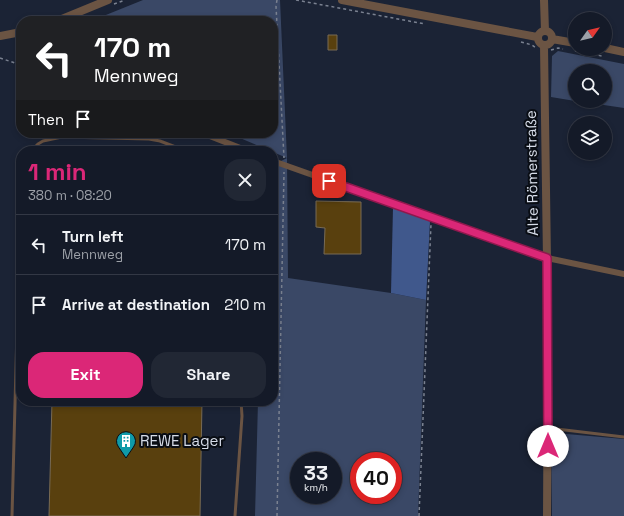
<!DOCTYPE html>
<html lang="en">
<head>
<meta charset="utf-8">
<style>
  :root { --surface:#141a28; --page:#212734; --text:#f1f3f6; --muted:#9da1a8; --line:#333845; --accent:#db2777 }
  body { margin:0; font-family:"Space Grotesk",sans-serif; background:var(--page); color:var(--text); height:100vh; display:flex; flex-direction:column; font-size:15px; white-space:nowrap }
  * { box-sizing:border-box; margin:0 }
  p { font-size:13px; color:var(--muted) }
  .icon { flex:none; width:22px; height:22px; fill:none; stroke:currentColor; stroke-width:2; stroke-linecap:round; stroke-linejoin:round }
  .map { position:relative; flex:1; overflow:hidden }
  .sheet { position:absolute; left:16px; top:146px; width:262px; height:260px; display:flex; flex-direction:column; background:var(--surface); border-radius:16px; box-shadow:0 2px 6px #0003,0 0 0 1px var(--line) }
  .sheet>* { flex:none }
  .top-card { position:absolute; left:16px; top:16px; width:262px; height:122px; border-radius:16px; box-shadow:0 2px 6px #0003,0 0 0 1px var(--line); background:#202124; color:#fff; overflow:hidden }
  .needle { width:26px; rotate:56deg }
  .buttons { position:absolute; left:568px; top:12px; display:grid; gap:8px }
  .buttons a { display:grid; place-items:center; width:44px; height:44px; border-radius:50%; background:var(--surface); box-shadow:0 2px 6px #0003,0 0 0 1px var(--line); font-size:20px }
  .speed { position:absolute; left:290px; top:452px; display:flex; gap:8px; font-size:20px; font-weight:700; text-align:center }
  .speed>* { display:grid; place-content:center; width:52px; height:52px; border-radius:50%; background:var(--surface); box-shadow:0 2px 6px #0003,0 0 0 1px var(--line); line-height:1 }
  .speed small { font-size:10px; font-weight:400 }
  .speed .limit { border:6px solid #d22; background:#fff; color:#111 }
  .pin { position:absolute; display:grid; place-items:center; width:34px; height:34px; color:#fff; margin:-17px; border-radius:8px; box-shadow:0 2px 6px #0006 }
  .me { position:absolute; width:44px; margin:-22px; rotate:0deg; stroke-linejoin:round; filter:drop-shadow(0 0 3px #0008) }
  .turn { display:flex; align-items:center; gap:14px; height:84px; padding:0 12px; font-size:18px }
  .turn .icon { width:52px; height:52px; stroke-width:2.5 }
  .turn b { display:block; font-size:28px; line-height:34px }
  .then { display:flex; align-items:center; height:38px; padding:0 12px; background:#0003; gap:8px; font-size:15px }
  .round { display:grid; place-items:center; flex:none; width:42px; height:42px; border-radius:16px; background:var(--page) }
  .head { display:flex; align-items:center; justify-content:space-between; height:68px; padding:0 12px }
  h1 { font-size:24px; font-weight:700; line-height:30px; color:var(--accent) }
  .cta { display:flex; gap:8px; margin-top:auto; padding:8px 12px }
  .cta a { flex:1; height:46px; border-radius:16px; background:var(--accent); color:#fff; font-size:16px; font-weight:700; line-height:46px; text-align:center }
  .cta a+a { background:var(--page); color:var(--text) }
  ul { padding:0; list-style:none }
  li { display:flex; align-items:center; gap:12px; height:60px; padding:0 12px; border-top:1px solid var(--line) }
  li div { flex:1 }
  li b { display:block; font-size:15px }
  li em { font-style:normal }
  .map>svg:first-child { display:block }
  .green { fill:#3a4866; fill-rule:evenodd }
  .forest { fill:#40588c }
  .building { fill:#59400e; stroke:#786b55 }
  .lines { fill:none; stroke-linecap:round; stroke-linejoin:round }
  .path { stroke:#7b8291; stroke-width:1.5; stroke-dasharray:3 3; stroke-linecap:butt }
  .service { stroke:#6b5443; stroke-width:3 }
  .minor { stroke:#6b5443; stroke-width:6 }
  .tertiary { stroke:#6b5443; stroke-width:8 }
  .route-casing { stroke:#8e194d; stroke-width:10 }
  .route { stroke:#db2777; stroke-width:7 }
  .labels { text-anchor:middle; stroke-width:4; stroke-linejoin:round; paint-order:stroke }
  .street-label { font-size:15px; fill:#d6dce8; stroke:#090d14 }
  .poi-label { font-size:15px; fill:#d6dce8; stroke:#090d14; text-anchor:start }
</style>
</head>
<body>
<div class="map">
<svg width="624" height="516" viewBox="0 0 624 516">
  <rect width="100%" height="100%" fill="#1b2335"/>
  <path class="green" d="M143,0H280L287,158L288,278L391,293L426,300L418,516H255L258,401H273V165L287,158L228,133H273V21H91ZM299,461H333V495H299ZM359,461H393V495H359Z
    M558,51L624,64V108L577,101H605V71H575V101L551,97L552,56Z
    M555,433L624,439V516H552L551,435Z"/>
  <path class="forest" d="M393,208L430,221L426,300L391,293Z"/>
  <path class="building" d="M328,35H337V50H328Z
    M316,201L361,202V254H324L325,228L316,227Z
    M52,401H202L200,516H49Z"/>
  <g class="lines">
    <path class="path" d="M277,0L276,6L284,158
      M296,0L425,24
      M114,4L125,0
      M521,42L532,45L536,48
      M551,50L558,48L563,49
      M575,51L602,56
      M0,58L21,65
      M277,516L284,172
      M419,516L431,224"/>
    <path class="service" d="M31,151L38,144L43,141L62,137L149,139L160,141L186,151
      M548,428L624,437
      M12,516L21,180
      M235,516L242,416L241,401"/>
    <path class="minor" d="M202,133L248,151
      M273,161L547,258L624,274"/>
    <path class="tertiary" d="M342,0L537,37
      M544,0L545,31
      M57,21L108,0
      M538 38a7 7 0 1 1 14 0a7 7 0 1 1-14 0Z
      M0,36L21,32
      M552,39L575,43
      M544,46L548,331L547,516
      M605,48L624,52"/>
  </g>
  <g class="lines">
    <g class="route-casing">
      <path id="route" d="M329,181L547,258L548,446"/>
    </g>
    <use href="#route" class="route"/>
  </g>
  <defs>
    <g id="building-pin" transform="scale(1)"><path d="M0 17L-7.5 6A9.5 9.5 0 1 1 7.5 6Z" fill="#0f9aa8" stroke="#090d14"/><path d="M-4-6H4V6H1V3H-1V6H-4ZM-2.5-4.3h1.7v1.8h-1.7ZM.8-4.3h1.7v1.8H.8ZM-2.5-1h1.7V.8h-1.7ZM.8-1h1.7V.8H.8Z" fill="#fff"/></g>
  </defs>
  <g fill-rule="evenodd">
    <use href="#building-pin" x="126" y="441"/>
  </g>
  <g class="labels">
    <g class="street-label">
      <text transform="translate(532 173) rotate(-91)" y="5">Alte Römerstraße</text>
    </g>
    <g class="poi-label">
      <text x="140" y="446">REWE Lager</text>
    </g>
  </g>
</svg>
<div class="buttons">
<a><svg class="needle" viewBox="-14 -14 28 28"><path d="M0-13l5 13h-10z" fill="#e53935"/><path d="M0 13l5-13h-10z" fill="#9da1a8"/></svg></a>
<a><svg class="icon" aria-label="search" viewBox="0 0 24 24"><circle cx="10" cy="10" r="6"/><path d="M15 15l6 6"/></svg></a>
<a><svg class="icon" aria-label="layers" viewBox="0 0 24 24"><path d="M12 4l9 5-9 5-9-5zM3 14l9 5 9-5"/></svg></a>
</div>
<div class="speed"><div>33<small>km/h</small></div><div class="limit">40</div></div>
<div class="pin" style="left:329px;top:181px;background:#d93025"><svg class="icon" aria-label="arrive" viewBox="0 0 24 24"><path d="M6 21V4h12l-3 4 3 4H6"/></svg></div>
<svg class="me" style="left:548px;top:446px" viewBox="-20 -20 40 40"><circle r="19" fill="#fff"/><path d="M0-13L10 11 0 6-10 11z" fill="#db2777"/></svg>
<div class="top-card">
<div class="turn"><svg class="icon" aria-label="left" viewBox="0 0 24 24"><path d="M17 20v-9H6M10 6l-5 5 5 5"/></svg><div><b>170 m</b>Mennweg</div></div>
<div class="then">Then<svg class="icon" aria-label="arrive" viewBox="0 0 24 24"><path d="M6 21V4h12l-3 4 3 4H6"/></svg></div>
</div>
<section class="sheet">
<div class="head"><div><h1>1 min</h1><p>380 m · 08:20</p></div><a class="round"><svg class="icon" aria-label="close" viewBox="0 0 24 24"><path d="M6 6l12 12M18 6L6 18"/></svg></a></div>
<ul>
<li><svg class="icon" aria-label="left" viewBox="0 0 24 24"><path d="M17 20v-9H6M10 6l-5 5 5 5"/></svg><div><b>Turn left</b><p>Mennweg</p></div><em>170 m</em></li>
<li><svg class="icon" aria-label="arrive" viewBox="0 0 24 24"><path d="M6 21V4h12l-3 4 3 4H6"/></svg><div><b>Arrive at destination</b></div><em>210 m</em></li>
</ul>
<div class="cta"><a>Exit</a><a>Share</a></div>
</section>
</div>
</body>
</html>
